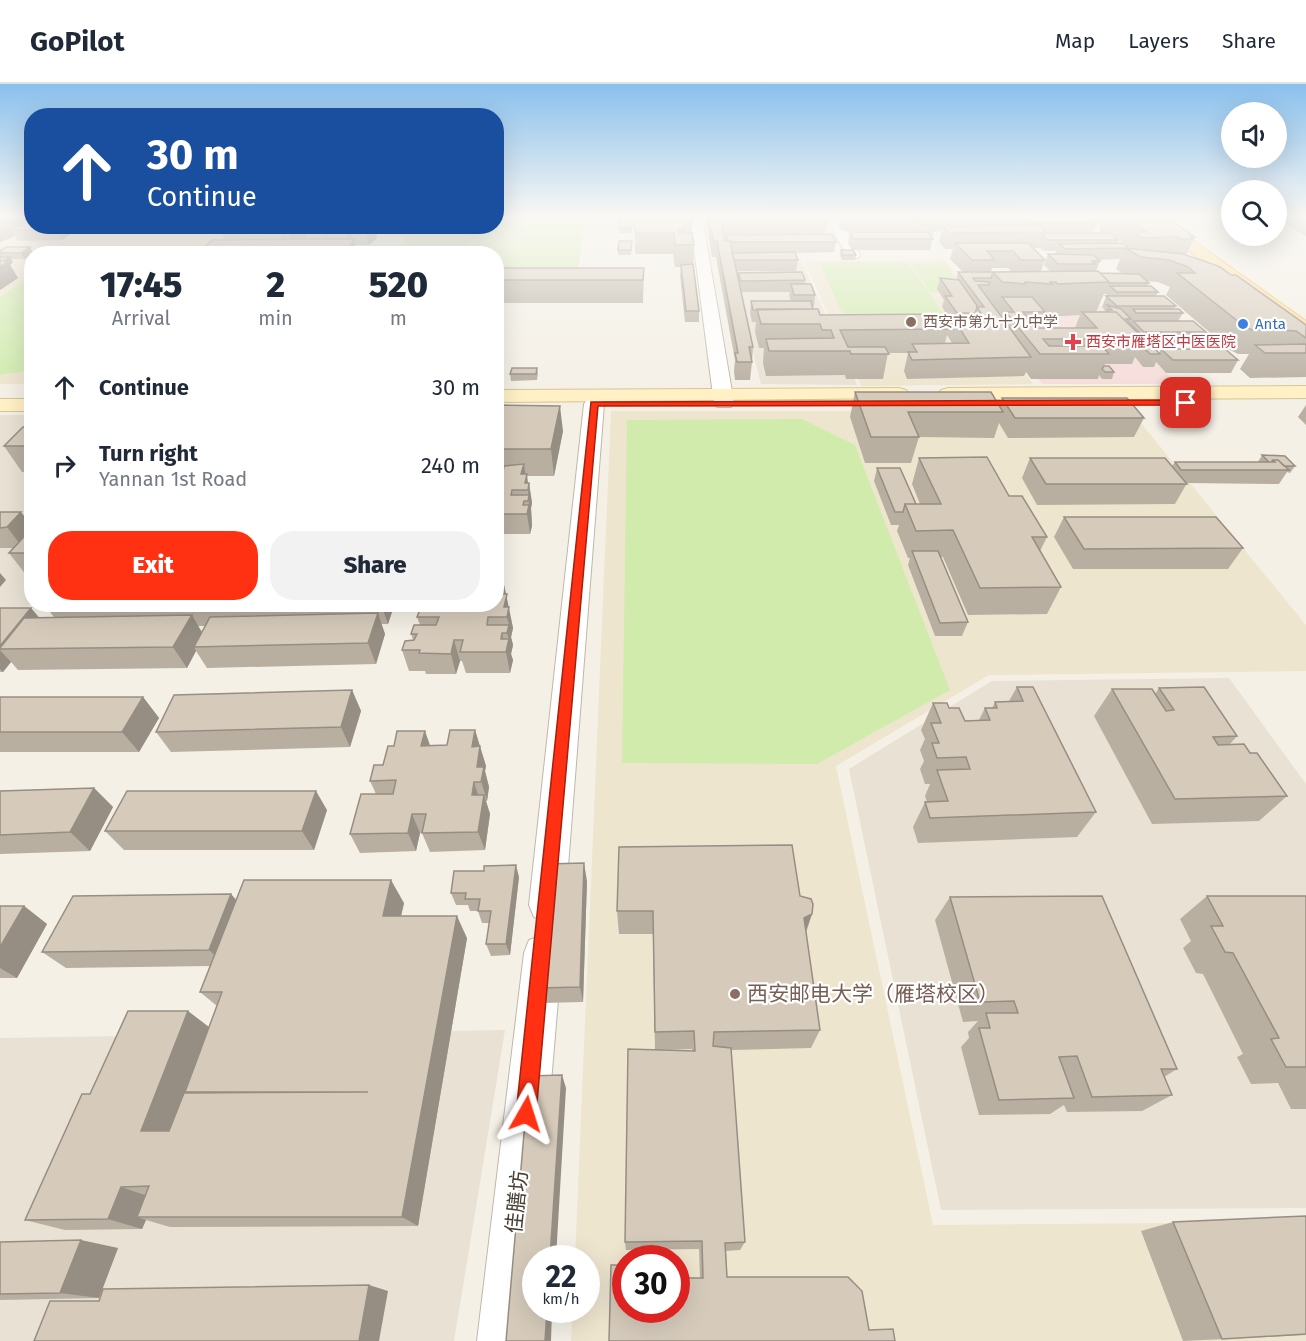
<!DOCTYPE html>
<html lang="en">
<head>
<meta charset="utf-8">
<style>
  :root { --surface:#fff; --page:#f2f2f3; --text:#1f2937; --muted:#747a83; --line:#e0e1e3; --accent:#ff3112 }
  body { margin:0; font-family:"Fira Sans","Noto Sans SC",sans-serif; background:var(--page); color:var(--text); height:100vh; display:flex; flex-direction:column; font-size:22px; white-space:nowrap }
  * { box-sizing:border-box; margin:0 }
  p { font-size:20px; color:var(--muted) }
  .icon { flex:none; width:33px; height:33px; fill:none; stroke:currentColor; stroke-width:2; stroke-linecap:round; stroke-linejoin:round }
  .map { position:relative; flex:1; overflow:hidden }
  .side { position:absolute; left:24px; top:162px; width:480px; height:366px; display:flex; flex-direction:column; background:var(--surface); border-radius:24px; box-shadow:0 6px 24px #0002 }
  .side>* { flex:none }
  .top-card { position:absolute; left:24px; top:24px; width:480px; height:126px; border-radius:24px; box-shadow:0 6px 24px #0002; background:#1a4fa0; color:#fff; overflow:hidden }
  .fabs { position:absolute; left:1221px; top:18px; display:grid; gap:12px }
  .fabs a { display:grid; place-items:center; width:66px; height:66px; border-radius:50%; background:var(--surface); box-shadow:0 6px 24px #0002; font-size:30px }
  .speed { position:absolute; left:522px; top:1161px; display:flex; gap:12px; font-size:30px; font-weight:700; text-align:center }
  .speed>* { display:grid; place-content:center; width:78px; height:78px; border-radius:50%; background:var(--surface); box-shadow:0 6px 24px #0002; line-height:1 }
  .speed small { font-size:15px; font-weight:400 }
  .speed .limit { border:9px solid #d22; background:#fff; color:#111 }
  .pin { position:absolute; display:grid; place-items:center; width:51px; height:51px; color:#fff; margin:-26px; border-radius:12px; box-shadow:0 3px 9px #0006 }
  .me { position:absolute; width:66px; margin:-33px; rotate:6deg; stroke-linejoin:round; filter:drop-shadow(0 0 4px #0008) }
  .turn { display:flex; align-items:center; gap:21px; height:126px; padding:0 24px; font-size:27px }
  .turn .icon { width:78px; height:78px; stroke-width:2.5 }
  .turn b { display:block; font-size:42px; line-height:51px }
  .eta { display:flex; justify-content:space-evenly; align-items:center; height:102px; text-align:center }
  .eta b { font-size:36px; font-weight:800; line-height:42px }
  .button { display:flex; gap:12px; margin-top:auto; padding:12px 24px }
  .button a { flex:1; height:69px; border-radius:24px; background:var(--accent); color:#fff; font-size:24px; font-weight:800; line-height:69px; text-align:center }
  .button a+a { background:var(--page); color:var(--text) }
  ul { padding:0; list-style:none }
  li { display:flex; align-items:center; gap:18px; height:78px; padding:0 24px }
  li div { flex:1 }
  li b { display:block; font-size:22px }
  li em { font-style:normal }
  header { display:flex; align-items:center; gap:36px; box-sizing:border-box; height:84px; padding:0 30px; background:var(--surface); border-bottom:2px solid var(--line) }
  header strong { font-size:28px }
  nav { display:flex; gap:33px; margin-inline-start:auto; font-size:21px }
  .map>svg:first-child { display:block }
  .residential { fill:#e8e1d4 }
  .education { fill:#eee5cf; fill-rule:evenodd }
  .medical { fill:#f5dcd9 }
  .green { fill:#d0ebac }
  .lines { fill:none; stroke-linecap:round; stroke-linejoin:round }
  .street-casing { stroke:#c0b7a8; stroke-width:2 }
  .secondary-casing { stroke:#d7c493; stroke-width:2 }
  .primary-casing { stroke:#ebbe5d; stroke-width:2 }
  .street { fill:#fff; fill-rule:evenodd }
  .secondary { fill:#fff0c5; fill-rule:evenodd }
  .primary { fill:#ffde94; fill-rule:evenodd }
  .wall { fill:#b8afa1; fill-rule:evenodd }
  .shaded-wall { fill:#968e83 }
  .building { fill:#d6cbbb; stroke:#968e83; stroke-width:1.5 }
  .route { fill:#ff3112; stroke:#a6200c; stroke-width:1.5 }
  .education-dot { fill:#8d6e63; stroke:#fff; stroke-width:2 }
  .shop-dot { fill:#3f7fe0; stroke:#fff; stroke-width:2 }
  .health-dot { fill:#e0444e; stroke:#fff; stroke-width:2 }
  .labels { text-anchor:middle; stroke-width:4.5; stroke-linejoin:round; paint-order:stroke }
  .far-education-label { font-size:15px; fill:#785e54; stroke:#fff; text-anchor:start }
  .far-shop-label { font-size:15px; fill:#366cbe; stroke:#fff; text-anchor:start }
  .far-health-label { font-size:15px; fill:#be3a42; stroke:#fff; text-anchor:start }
  .near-education-label { font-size:21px; fill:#785e54; stroke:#fff; text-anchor:start }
  .near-street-label { font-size:21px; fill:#474035; stroke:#fff }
</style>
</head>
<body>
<header>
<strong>GoPilot</strong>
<nav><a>Map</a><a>Layers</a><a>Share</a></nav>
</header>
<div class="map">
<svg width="1306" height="1257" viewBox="0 0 1306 1257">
  <rect width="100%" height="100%" fill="#f4f0e6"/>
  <path class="residential" d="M730,178H802L857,301L761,300Z
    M0,331H31V519L0,562Z
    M1229,594L1306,700V1124L941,1126L849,685L992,597Z
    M505,946L454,1257H0V954Z"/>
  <path class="education" d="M0,133L32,142L236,143L207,169L32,170L31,300H0Z
    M946,176L1033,300L861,302L804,177Z
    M611,327H1131L1306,541V587L989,591L836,682L933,1141L1306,1138V1257H571L573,1226H586V1174H575ZM626,1174H676V1226H626Z"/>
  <path class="medical" d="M979,216H1094L1177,300H1042Z"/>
  <path class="green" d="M497,133H586L578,186H497L496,170H396L412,143L496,142Z
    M819,179H908L958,250H852Z
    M944,179L966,208H930L911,180Z
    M31,191V286L0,291V213Z
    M802,335L855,361L950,606L817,680L622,679L627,336Z"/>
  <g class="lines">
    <g class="street-casing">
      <path id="street" d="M690,133H702L734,319L731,323H717L714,319Z
        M826,133H839L860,171L858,174H848Z
        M594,314L601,316L604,320L565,821L560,833L547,838L534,833L529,821L584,320L587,316Z
        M543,851L557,856L562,869L529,1257H477L524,869L529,856Z"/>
    </g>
    <g class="secondary-casing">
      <path id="secondary" d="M1306,302V314L948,316L941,314L938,310L941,306L948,304Z
        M899,304L906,306L909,310L906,314L496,318V306Z
        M0,315H32V327H0Z"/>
    </g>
    <g class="primary-casing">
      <path id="primary" d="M1143,133H1160L1306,237V251L1299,249Z"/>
    </g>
    <use href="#street" class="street"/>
    <use href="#secondary" class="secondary"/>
    <use href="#primary" class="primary"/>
  </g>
  <path class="wall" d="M0,133L32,142H79L80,144L62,156L18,157L15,152L0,158Z
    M635,133L692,140L691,149L694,161L693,183L699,227V238H685L680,192L681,183H675L673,170H635Z
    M705,133H824L827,140L825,150L836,158L834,168L795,169L798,176L796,187H736L738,194V189L805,196V200L815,211L814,222H812L813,225L820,231L947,242L949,235L942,223L944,216L937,205L940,194L956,196L958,188H963L950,175L953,165H945L939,158L942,147H934L930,166H853L856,171L855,176H842L840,171L841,166H852L848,159L850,148H914V147H842L838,141L840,133H1091L1097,139L1093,149H1102L1099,147L1101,141L1094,135L1095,133H1167L1195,153L1186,171L1231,191L1306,241V293L1250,294L1240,285L1249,270H1238L1230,266L1166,211L1170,203L1158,198L1146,197L1149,199L1147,202L1158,208L1156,212L1176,222L1174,225L1183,229L1178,237L1206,248L1199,260H1151L1159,269L1161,265L1238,276L1231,289H1166L1156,278L1154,283H1143L1135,273L1132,280H1105L1104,282L1114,288L1112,295H1102L1099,291L1098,295H1031L1026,288L1024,292L907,295L904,287L908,269H888L883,295H846L845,291L766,292L763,279L764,264H759L755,248L756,238H752L750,229L751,217H791L789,211L790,208H741L753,263L752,278L750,296H735L734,287L735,276L716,173H712ZM1115,153L1129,163V164L1117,159L1118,156ZM1033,164H1040L1044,167H1056L1055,170H1048L1044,181L1050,187H1041L1045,176ZM1120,175L1116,185L1123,190L1100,189L1096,187L1100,177L1098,176ZM992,184H1008L1011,187L991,188ZM1104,210H1107L1102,223L1105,227L1096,228ZM1043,231L1045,233L1080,231L1075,244H1039ZM947,251L952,259H945Z
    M1279,133H1306V152L1291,144Z
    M632,136V149H620L619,144Z
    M220,142H379L378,144H375L377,154L369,161H355L358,170H205L203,165L224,156Z
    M632,162L631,171H618V166Z
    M30,163L33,169L24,175H11L13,178L10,181L18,194L0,206V167Z
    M496,184H644L643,219H496Z
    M537,284L538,290L537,296L511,297L510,290Z
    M855,308L1000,322L1002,314L1144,334L1134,353L1008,354L999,339L994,354L919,353L911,379H865L850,333Z
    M496,321L563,347L554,392H527L528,399H529L532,419L531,424L532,442L530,450H496Z
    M1306,321V341L1298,333Z
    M32,343V388H22L4,362Z
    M1262,371L1295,382L1290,389L1287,388L1279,400L1187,399L1175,420L1037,421L1022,394L1030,374L1172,382L1175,378H1258Z
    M919,374L1009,412L1047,453L1040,467L1061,503L1047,530L968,531L943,473H941L968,538L962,552H935L908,481L910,474H908L897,447L899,441H891L874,397L877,384L916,420H920L912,400Z
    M0,428L32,442V496H30L9,469L13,464H0Z
    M1064,433L1243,464L1228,485H1073L1054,453Z
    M503,496L513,544L511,553L513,561L511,570L513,576L510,589H466L462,577H460L456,590H426L425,587H409L402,566L413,556L411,550L420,541L417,533L426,523L496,520Z
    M260,520H389L392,528L388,540H381L385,550L376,580L207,584L196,567L187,584L18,586L11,578L3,588H0V524H31L39,533H54L46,523ZM198,542H205L202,548Z
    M1017,603L1096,728L1077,753L918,759L913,743L925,718H927L925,712L930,700H925L920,685L924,677L920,666L925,655L921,646L933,619L949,624L965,637L979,636L985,624H992L995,618L1009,617Z
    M1159,604L1237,652L1230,660L1250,669L1287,712L1259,737L1152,740L1094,632L1112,605L1155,610Z
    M352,606L361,627L350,663L171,668L156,648Z
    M0,613H143L159,634L139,668H0Z
    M475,646L486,682L485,687L489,703L487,717H486L490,730L485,766L430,768L422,749H420L416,767L360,769L350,750L376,710L370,697L383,681L430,662L447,661Z
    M94,704L113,723L90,767L0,770V707Z
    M327,726L314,766H124L105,747Z
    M519,793L510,871L491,872L486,860L490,839H482L478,827H470L468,821H456L451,809Z
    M587,797L583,918L542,919L537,904Z
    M800,812L812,830L806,849L820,946L811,964L731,966L745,1158L740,1166L726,1167L727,1193L869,1246L895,1257L683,1194H700L699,1165L626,1166L625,1158L655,966L653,850H619L617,827ZM692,965V967L657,966Z
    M1207,812H1306V1025H1291L1278,999L1251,1000L1237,973L1243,970L1203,890L1196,889L1183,864L1191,857L1180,835Z
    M950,813L1177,985L1164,993L1172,1011L1142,1027L1067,1028L1064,1021L1050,1030L979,1031L961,963L969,954L968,948L978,937L963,938L935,836Z
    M236,816L404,819L401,832L467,854L418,1142L170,1143L146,1136L142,1145L65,1146L25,1136L90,1010L209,943L217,922L200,908L210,882L66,884L42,868Z
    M0,822H24L47,840L17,894H0Z
    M1173,1138L1306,1251L1183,1257L1141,1147Z
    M0,1158L118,1164L99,1214L0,1216Z"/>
  <path class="shaded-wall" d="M0,133H32V142L12,146L15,152L0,158Z
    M61,142H79L80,144L62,156L56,146Z
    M368,142H375L377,154L369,161L365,145Z
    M282,143L287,159L285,161L280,145Z
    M303,143L308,159L292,161L287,145Z
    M324,143L329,158L327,161L322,145Z
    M352,143L350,145L353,157L354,155L358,170H350L348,164V161L344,145Z
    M30,163L33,169L24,175L21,169Z
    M10,173L13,178L10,181L18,194L0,206V180Z
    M560,322L563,347L554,392L551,365Z
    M30,358L32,361V369L27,362Z
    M524,380L526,394L527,390L528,402L529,399L532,419L531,424L532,442L530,450L527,430L529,422L528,406L521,390Z
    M21,428L32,442V454L23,464L7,443Z
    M0,489L6,496L0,503Z
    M503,496L513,544L511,553L513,561L511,570L513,576L510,589L506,568L501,555L502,549L506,567L509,556L507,549L509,541L500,510Z
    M381,520H389L392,528L388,540Z
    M31,524L42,538L0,565V562Z
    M378,529L385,550L376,580L368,559Z
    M192,531L204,552L194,563L196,567L187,584L173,563Z
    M454,556L460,577L456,590L451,570Z
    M0,566L11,578L3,588L0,585Z
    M352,606L361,627L350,663L341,643Z
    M143,613L159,634L139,668L122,648Z
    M475,646L486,682L485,687L489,703L487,717L477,683L472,663Z
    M425,647L432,667L421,662Z
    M474,698L480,717L472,711Z
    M94,704L113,723L90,767L70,748Z
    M316,707L327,726L314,766L302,747Z
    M484,711L490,730L485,766L478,748Z
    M412,730L420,749L416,767L408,749Z
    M584,779L587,797L583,918L580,903Z
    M516,781L519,793L510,871L506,860Z
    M391,796L404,819L396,854L383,832Z
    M231,810L247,828L227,882L209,866Z
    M24,822L47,840L17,894L0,884V863Z
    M812,830L804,852V834Z
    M457,832L467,854L418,1142L402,1133Z
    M188,927L213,946L185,1008L190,1010L171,1061L141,1047Z
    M562,991L566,1004L556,1174H550Z
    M121,1103L154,1114L137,1133L146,1136L142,1145L108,1135Z
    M81,1156L118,1164L99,1214L60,1209Z
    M369,1201L388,1207L379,1257H359Z
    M547,1226H552L551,1257H545Z"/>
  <path class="building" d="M635,133H691L692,140H684L685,145H678L679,149H692L694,161H675L674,149H635Z
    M709,133H720L725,157H730L753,263H749L752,278H737L735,269H738L717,157H713Z
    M824,133L827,140H724L722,134Z
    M922,133H929L936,141H922L917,135H923Z
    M1027,133H1091L1097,139H1029L1026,136Z
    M1125,133H1167L1195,153H1190L1194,155H1181L1177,153L1142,154L1135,148H1147Z
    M31,134L32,142H61L56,146H12Z
    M620,136H632V144H619Z
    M1038,141L1046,148L949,149L943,142Z
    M220,142H368L365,145H350L352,143L344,145L324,143L322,145L303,143L287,145L289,143H282L280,145L219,143Z
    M850,148H928L933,155H854Z
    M1045,149H1110L1118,156H1047L1044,153Z
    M832,150L836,158H730V157H728L726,151Z
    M354,155L348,164L203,165L212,156Z
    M619,157H632L631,166H618Z
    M955,159H1028L1045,176H1021L1013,167H987L995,176H972Z
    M1122,159L1129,164L1065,165L1059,160Z
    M6,163H30L21,169H0V167Z
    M1125,164L1183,170L1207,178L1220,183L1231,191H1236L1306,241V254L1296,247L1281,246L1276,241L1260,242L1265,246H1252L1244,242L1177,189H1195L1188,183L1169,176L1141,173Z
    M841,166H853L856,171H843Z
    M795,168L798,176H734L732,169Z
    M1048,170L1093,171L1100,177H1092L1095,180H1058Z
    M0,173H10L3,177H0Z
    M0,177H8L0,183Z
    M693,180L699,227H686L681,181Z
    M496,184H644L643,196H496Z
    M1098,187L1109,198L1057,200L1056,198H1050L1052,200L1025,198L1026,200L1002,198L993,188Z
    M802,188L805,196L741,197L738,189Z
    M958,188H993L991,194H973L975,197L990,198L989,201H978L1031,273L912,276L908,268H917L912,260L969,259L951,231H982L977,223H984Z
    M1100,189L1139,190L1149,199H1109V198Z
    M940,194L959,196L978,223H977L975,229H957L945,212H952Z
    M791,200H811L815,211H794Z
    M1110,202H1151L1158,208H1117Z
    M1106,212H1164L1176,222H1117Z
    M1002,213H1032L1045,228H1023L1035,244H1097L1082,228H1116L1144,255H1043L1049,262H1102L1109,270H1040L1006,228H1014Z
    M751,217H811L813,225L753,226Z
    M1107,221L1121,225L1131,235H1126L1160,270H1150L1141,261L1144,255L1116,228H1108L1107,226H1112Z
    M757,225H818L820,231L939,230L949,245L840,246L848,263H885L889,270H851L850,267H769L766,255L834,254L831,246H822L820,240H761Z
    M1133,225H1179L1183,229H1136Z
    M1133,237H1193L1206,248H1144Z
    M1306,260V269H1265L1255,261Z
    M1161,265H1225L1238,276H1173Z
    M1104,282H1109L1114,288H1105L1102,285Z
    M512,284H537L536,290H510Z
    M855,308H991L1003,328H908L919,353H871Z
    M1002,314H1127L1144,334H1015Z
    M496,321L560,322L551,365H496Z
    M23,343H32V358H30L27,362H4Z
    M1262,371L1285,372L1295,382H1284L1278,376H1273L1271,378H1269Z
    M987,373L1009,412H1022L1047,453H1032L1061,503L980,504L953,446L916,447L905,420H941L919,374Z
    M1030,374H1165L1187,400H1046Z
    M1273,376H1278L1289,386H1181L1175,378H1275Z
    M524,380L521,390H527L525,399H529L528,406H512L511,411H529L528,417H524L523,421H529L527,430H496V392L498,388H503L504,382Z
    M877,384H900L916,420H905L903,428H895Z
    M0,428H21L7,443L0,444Z
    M1064,433H1216L1243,464L1084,465Z
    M32,444V469H9Z
    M912,467H938L968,538L940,539Z
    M503,496L500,510H507L504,523H509L507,533H488L487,541H509L507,549H502L501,555H509L506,568H460L463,556H454L451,570L419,569L420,566H402L405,557L414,556L417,550H411L414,541H436L439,533H417L421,523H426L427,520H496V497Z
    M48,520H260L46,523Z
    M0,524H31L0,562Z
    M378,529L368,559L194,563L210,533Z
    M192,531L173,563L0,565V564L24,534Z
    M1017,603H1033L1096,728L930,734L925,718L948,717L937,686L970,685L966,673L937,674L932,659H939L931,639H941L933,619H947L949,624H959L965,637L990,636L985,624H997L995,618L1023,617Z
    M1204,603L1237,652L1213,653L1218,661L1244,660L1250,669H1257L1287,712L1175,715L1112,605H1152L1166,627L1174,626L1159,604Z
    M352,606L341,643L156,648L174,611Z
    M0,613H143L122,648H0Z
    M450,646H475L472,663L480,662L477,683H484L481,698H474L472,711H484L478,748L422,749L426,730H412L408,749L350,750L361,710H393L396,696L370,697L374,681H383L388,662H394L397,647H425L421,662L447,661Z
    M94,704L70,748L0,751V707Z
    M127,707H316L302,747H105Z
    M792,761L800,812L811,815L813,820L812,830L804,834L820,946L714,948L713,962L731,964L745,1158L725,1159L727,1193H848L862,1207L869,1246L893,1245L895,1257H609L611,1181H626V1226H676V1181H682L683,1194H703L702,1157L625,1158L628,965L695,967L694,947L655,948L653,827H617L619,763Z
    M584,779L580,903L537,904L546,780Z
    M516,781L506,860H486L491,827H478L480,815H465L466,809H451L454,787H484V782Z
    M244,796H391L383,832H457L402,1133H137L149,1102L121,1103L108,1135L25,1136L82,1010H90L128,927H188L141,1047H169L184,1009L368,1008H185L222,908H200Z
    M231,810L209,866L42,868L73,812Z
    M1102,812L1177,985H1161L1172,1011L1092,1013L1077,972L1059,973L1074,1014L999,1016L979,944H990L986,929H1018L1014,917L980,918L950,813Z
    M1207,812H1306V983H1286L1271,955L1279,954L1233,869L1225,868L1211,842H1223Z
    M0,822H24L0,863Z
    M562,991L550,1174H536V1226H547L545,1257H506L529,992Z
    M1306,1132V1250L1222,1255L1173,1138Z
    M81,1156L60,1209L0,1210V1158Z
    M369,1201L359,1257H34L50,1217H99L103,1205Z"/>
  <linearGradient id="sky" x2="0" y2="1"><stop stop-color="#8ac0ed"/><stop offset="0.43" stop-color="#faf8f4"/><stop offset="1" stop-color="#faf8f4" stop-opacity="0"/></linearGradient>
  <rect width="1306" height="309" fill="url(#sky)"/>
  <path class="route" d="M1186,316L1189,317V321L598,322L536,1030L533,1037L526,1040L519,1037L516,1030L591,318Z"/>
  <g class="education-dot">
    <circle cx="911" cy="238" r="6"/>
    <circle cx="735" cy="910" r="6"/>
  </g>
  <circle class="shop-dot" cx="1243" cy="240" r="6"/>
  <path class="health-dot" d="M1070 249h6v6h6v6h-6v6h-6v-6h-6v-6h6z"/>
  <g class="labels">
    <g class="far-education-label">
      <text x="923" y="243">西安市第九十九中学</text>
    </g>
    <g class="far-shop-label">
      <text x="1255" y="245">Anta</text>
    </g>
    <g class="far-health-label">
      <text x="1086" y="263">西安市雁塔区中医医院</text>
    </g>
    <g class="near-education-label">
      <text x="747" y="917">西安邮电大学（雁塔校区）</text>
    </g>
    <g class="near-street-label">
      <text transform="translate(517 1118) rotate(-84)" y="7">佳膳坊</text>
    </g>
  </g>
</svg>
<div class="fabs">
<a><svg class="icon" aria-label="sound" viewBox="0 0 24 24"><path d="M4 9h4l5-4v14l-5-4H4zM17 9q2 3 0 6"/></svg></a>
<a><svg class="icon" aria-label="search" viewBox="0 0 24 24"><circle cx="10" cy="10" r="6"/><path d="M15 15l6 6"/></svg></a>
</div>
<div class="speed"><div>22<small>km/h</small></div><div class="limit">30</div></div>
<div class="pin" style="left:1186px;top:319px;background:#d93025"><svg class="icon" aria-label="arrive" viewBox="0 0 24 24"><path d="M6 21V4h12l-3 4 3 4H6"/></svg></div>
<svg class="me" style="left:526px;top:1030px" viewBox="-20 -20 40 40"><path d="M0-17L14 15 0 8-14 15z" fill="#ff3112" stroke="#fff" stroke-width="4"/></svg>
<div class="top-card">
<div class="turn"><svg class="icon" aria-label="ahead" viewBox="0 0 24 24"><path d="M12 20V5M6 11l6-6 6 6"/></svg><div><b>30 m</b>Continue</div></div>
</div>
<section class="side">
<div class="eta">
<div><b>17:45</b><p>Arrival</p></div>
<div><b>2</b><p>min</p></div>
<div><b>520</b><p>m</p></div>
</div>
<ul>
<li><svg class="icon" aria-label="ahead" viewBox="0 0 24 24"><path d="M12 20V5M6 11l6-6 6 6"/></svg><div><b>Continue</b></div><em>30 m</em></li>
<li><svg class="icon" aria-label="right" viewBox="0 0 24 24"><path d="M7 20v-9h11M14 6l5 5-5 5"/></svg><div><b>Turn right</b><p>Yannan 1st Road</p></div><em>240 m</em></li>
</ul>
<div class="button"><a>Exit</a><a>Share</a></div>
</section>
</div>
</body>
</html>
